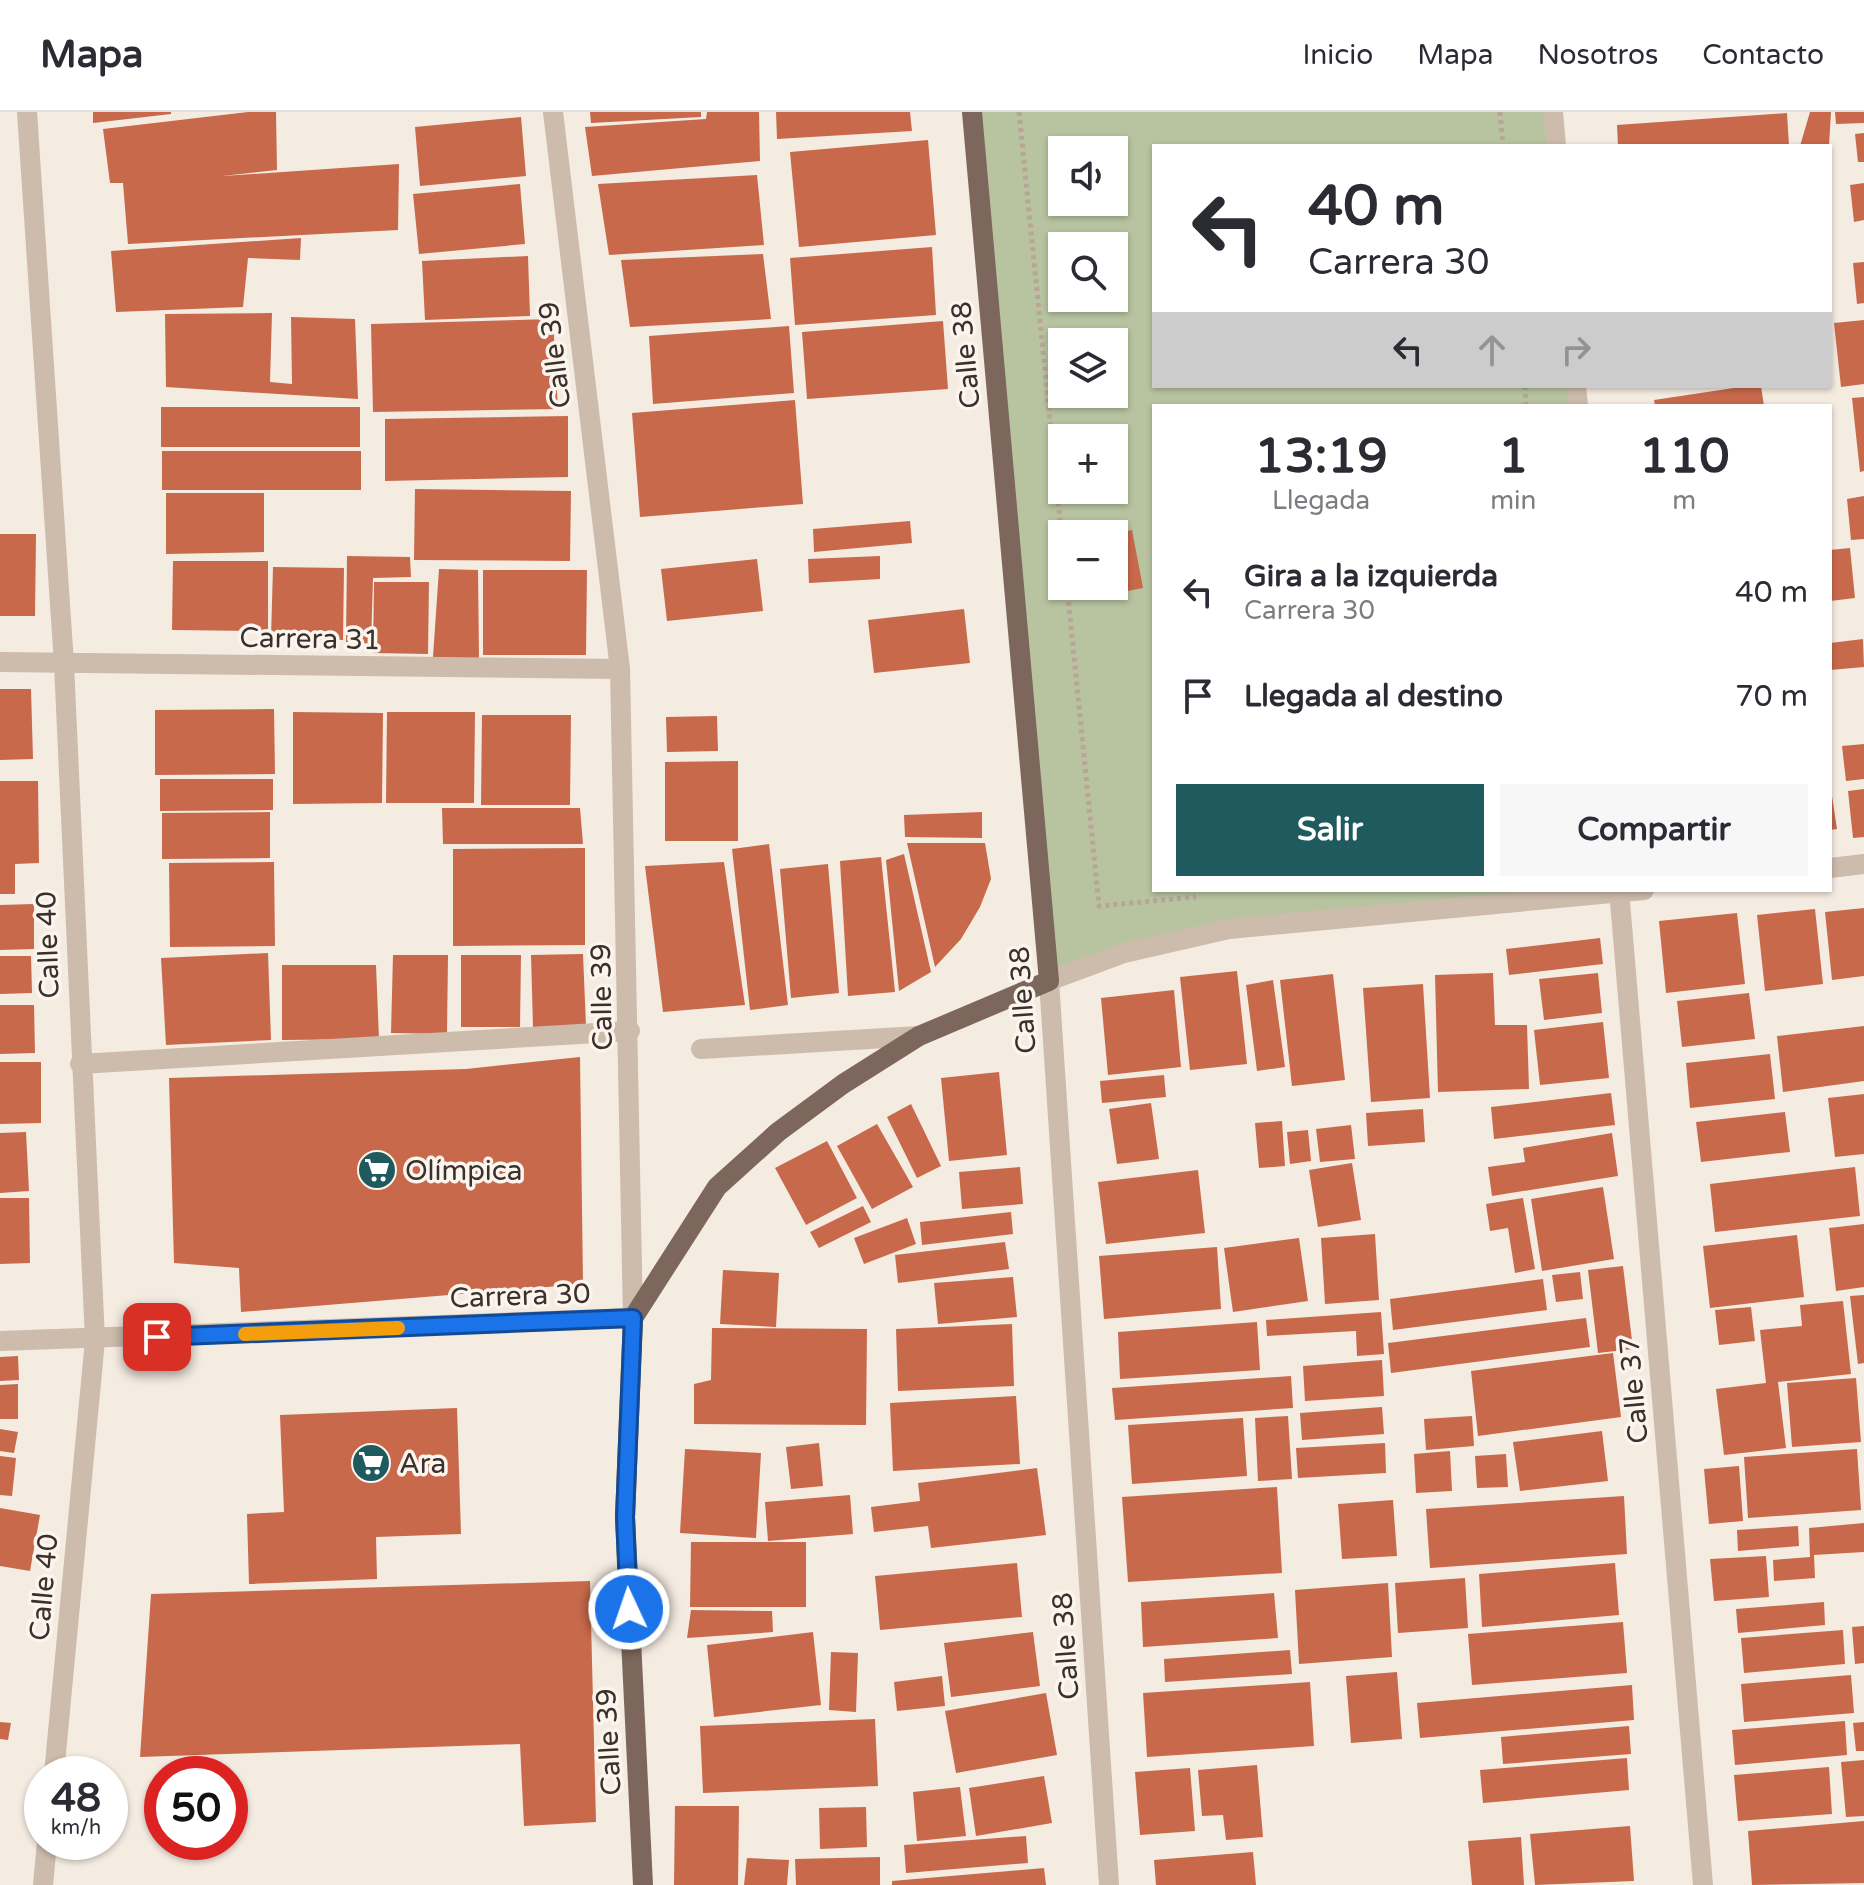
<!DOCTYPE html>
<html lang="es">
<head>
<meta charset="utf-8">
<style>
  :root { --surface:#fff; --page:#f7f7f7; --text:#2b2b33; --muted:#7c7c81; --line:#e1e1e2; --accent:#1f5a5e }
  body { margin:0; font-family:"Varela Round",sans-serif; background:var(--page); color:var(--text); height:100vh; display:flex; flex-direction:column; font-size:30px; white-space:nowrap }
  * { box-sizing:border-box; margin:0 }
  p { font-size:26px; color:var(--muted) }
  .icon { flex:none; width:44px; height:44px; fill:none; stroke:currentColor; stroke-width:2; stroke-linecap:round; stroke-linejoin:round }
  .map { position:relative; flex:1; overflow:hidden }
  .side { position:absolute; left:1152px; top:292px; width:680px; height:488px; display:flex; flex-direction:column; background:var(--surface); border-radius:0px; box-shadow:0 2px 6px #0004 }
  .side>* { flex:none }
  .top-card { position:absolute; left:1152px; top:32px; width:680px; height:244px; border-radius:0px; box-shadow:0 2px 6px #0004; background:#fff; color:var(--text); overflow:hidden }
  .controls { position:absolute; left:1048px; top:24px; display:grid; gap:16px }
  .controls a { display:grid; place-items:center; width:80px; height:80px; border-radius:0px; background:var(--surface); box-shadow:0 2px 6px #0004; font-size:40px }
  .speed { position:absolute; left:24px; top:1644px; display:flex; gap:16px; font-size:40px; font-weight:700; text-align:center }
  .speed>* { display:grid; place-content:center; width:104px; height:104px; border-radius:50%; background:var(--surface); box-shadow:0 2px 6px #0004; line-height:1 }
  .speed small { font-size:20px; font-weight:400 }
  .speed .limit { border:12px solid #d22; background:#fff; color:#111 }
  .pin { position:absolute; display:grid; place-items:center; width:68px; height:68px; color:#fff; margin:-34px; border-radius:16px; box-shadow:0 4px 12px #0006 }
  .me { position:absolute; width:88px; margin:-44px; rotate:357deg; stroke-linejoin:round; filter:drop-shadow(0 0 6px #0008) }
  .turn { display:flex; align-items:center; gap:28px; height:168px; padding:0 24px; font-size:36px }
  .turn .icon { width:104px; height:104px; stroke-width:2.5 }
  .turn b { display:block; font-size:56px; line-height:68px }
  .lanes { display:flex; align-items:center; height:76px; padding:0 24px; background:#0003; justify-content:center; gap:40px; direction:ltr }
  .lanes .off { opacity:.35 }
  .eta { display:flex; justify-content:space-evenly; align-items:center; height:136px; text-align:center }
  .eta b { font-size:48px; font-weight:800; line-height:56px }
  .cta { display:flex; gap:16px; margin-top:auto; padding:16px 24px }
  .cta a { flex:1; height:92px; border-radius:0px; background:var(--accent); color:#fff; font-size:32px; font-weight:800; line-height:92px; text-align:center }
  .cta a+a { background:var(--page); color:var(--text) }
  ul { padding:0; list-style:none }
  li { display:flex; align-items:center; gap:24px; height:104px; padding:0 24px }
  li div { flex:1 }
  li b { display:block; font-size:30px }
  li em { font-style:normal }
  header { display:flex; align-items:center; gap:48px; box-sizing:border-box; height:112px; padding:0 40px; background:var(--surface); border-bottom:2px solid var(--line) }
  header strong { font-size:38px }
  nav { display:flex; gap:44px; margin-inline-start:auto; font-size:28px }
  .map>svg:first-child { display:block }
  .green { fill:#b8c4a0; fill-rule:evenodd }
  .building { fill:#c8694b }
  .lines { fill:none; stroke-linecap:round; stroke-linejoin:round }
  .path { stroke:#b9a596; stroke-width:5; stroke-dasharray:4 4; stroke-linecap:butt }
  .minor { stroke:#cdbbac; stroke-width:20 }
  .major { stroke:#7d675c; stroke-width:20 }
  .route-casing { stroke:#114b97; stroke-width:20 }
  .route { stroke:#1a73e8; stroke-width:14 }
  .slow { stroke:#f59e0b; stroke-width:14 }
  .labels { text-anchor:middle; stroke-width:7; stroke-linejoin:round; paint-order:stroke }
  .street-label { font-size:28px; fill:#3b302b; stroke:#fbf5ee }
  .poi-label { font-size:28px; fill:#3b302b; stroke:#fbf5ee; text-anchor:start }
</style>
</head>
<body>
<header>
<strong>Mapa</strong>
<nav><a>Inicio</a><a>Mapa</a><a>Nosotros</a><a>Contacto</a></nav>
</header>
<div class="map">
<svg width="1864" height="1773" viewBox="0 0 1864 1773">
  <rect width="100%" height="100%" fill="#f4ebe1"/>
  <path class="green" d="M972,0H1553L1556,34H1154V274H1576L1578,294H1154V778H1619L1229,817L1049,869ZM1062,38H1114V90H1062ZM1062,134H1114V186H1062ZM1062,230H1114V282H1062ZM1062,326H1114V378H1062ZM1062,422H1114V474H1062Z"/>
  <path class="building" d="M93,0H171V2L93,11Z
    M248,0H276L277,58L223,64L399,52L398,118L128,132L123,71H110L103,17Z
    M590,0H701V5L591,11Z
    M707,0H759L760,49L592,64L585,15L706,7Z
    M776,0H910L912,19L777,27Z
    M1810,0H1831L1829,34H1800Z
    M1835,0H1864V11L1836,12Z
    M1787,1L1789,34H1618L1617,13Z
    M521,5L526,64L420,74L415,15Z
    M1864,21V50H1858L1855,22Z
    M928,28L936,123L799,135L790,40Z
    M757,63L764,133L609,143L598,72Z
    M1864,71V108L1854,110L1850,73Z
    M520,72L525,132L419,142L413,82Z
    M301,126L300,148L248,146L243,195L116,200L111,139Z
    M932,135L936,203L795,213L790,146Z
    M763,142L771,207L630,215L621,148Z
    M528,144L530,204L425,208L422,149Z
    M1864,150V191L1857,192L1853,151Z
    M272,201L270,270L292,272L291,205L355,207L358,287L166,275L165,202Z
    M553,207L558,297L373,300L371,212Z
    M1864,208V272L1841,275L1834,211Z
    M943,209L948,277L807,287L802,220Z
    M789,214L794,281L653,292L649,224Z
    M1747,274H1761L1764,294H1655L1654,288Z
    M1864,285V359L1860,360L1852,286Z
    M795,288L803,392L640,405L632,301Z
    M161,295H360V335H161Z
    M568,304V365L385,369V307Z
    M162,339H361V378H162Z
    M415,377L571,379L570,449L414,448Z
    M166,381H264V440L166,442Z
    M1864,384V427L1851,428L1847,387Z
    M910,409L912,431L814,440L813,417Z
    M1132,418L1143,476L1102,484L1100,474H1114V422Z
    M0,422H36L35,504H0Z
    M1850,436L1855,486L1830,489V438Z
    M347,444L410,445L411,465L373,466L371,532L346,530Z
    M880,444V467L809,471L808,447Z
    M757,447L763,499L667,509L661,457Z
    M173,449H268V519L172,518Z
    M273,455L344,456L343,528L271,526Z
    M439,457L478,458L479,547L433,545Z
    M483,458H587L586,543H483Z
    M374,470H429L428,542L373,541Z
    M964,497L970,551L874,561L868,508Z
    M1863,527L1864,555L1830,558V531Z
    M0,577H31L33,647L0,648Z
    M274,597L275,662L155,663V598Z
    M293,600L383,601L382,691L293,692Z
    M387,600H475L474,691H386Z
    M482,603H571L570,693H481Z
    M717,604L718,639L667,640L666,605Z
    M1864,632V667L1846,669L1842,634Z
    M738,649V729H665V650Z
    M160,667H273V698L160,699Z
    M0,669H38L39,751L15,752V782H0Z
    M1830,671L1837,717L1830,718Z
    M1864,677V725L1853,726L1848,679Z
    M442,696H580L583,732H443Z
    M270,700V746L162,747V701Z
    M982,700V726L905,725L904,703Z
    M907,731H985L991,767L980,795L961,827L935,855Z
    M769,732L788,893L750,898L732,737Z
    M585,736V833L453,834V737Z
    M904,742L931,860L899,879L886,748Z
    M881,745L895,880L848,884L840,749Z
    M274,750L275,834L170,835L169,751Z
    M724,750L745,893L663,900L645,754Z
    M828,752L839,881L791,886L780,757Z
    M34,792V837L0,838V793Z
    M1864,796V864L1832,868L1825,800Z
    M1815,797L1823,872L1765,879L1757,803Z
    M1737,801L1745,872L1666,881L1659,809Z
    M1600,826L1603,852L1509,863L1506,837Z
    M268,841L271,928L166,933L161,846Z
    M583,842L586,914L533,915L531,843Z
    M393,843H448L447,922L391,921Z
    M461,843H521L520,915H461Z
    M0,844H31L32,881L0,882Z
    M282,853H376L379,927L282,928Z
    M1237,859L1247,952L1190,958L1180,865Z
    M1493,861L1495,913H1527L1529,977L1438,980L1435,863Z
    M1598,861L1602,901L1544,908L1539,867Z
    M1333,862L1345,968L1292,974L1280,868Z
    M1273,868L1285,955L1257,959L1246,873Z
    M1423,872L1430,986L1371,990L1363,876Z
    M1174,878L1181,955L1108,963L1101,886Z
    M1749,881L1755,927L1682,935L1677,889Z
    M0,893H34L35,941L0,942Z
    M1603,910L1609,966L1540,973L1534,918Z
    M1864,914V969L1783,980L1777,924Z
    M1770,942L1775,987L1690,996L1686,951Z
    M580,945L583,1172L241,1200L239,1156L174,1151L169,966L466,957Z
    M0,950H41V1011L0,1012Z
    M999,960L1007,1043L949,1049L941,966Z
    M1164,963L1166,985L1102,991L1100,969Z
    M1611,981L1615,1013L1494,1027L1491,995Z
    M1864,982V1042L1835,1045L1828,986Z
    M1151,991L1159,1047L1117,1052L1109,997Z
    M911,992L941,1054L917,1066L887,1005Z
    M1423,997L1425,1030L1368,1034L1366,1001Z
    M1785,1000L1790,1040L1701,1050L1696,1010Z
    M1282,1009L1285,1054L1259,1056L1255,1011Z
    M877,1012L913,1075L872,1097L837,1034Z
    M1351,1013L1355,1047L1320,1050L1316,1017Z
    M1308,1018L1311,1049L1290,1052L1287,1020Z
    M26,1020L29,1079L0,1081V1021Z
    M1612,1021L1618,1064L1492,1084L1488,1055L1525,1050L1523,1036Z
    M827,1029L857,1086L806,1113L775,1056Z
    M1352,1051L1361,1108L1318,1115L1309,1058Z
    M1020,1055L1023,1092L962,1097L959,1060Z
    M1855,1055L1860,1104L1715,1120L1710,1072Z
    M1198,1058L1205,1121L1106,1132L1098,1070Z
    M1603,1075L1614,1147L1542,1159L1531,1087Z
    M0,1086H29L30,1151L0,1152Z
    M1523,1086L1535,1157L1515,1161L1508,1116L1490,1119L1486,1092Z
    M863,1094L871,1110L819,1136L810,1120Z
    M1011,1100L1013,1122L922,1133L920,1110Z
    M907,1106L916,1132L864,1152L854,1126Z
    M1864,1112V1175L1836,1179L1829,1116Z
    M1375,1122L1379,1188L1325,1192L1321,1126Z
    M1797,1123L1804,1185L1710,1196L1703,1134Z
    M1299,1126L1308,1189L1233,1200L1224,1136Z
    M1005,1130L1009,1157L898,1171L895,1143Z
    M1217,1135L1221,1197L1104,1207L1099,1144Z
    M1623,1154L1633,1237L1598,1241L1588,1158Z
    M723,1158L779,1161L776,1215L720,1212Z
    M1580,1160L1583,1187L1556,1190L1552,1163Z
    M1013,1165L1017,1205L938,1212L934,1171Z
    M1543,1167L1547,1198L1393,1218L1390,1187Z
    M1864,1183V1251L1858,1252L1850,1184Z
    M1843,1189L1851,1262L1778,1270L1786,1336L1724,1343L1716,1277L1766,1271L1760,1218L1802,1214L1800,1193Z
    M1751,1195L1755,1229L1719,1233L1715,1198Z
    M1381,1200L1384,1242L1357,1244L1356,1219L1267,1224L1266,1208Z
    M1586,1206L1590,1235L1391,1261L1388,1231Z
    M1257,1210L1260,1258L1120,1267L1118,1220Z
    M1012,1212L1014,1274L898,1279L896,1217Z
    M712,1216L867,1217L866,1313L694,1312V1272L711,1268Z
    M1613,1241L1621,1305L1478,1324L1471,1259Z
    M18,1244L19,1268L0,1269V1245Z
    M1382,1248L1384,1284L1305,1289L1303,1254Z
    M1291,1264L1293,1296L1115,1308L1112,1276Z
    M1856,1266L1861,1330L1792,1335L1787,1271Z
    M18,1272V1307H0V1273Z
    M1016,1284L1020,1352L893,1359L890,1291Z
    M1382,1295L1384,1322L1302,1328L1300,1301Z
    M457,1296L461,1422L376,1425L377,1467L249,1472L247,1402L284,1400L280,1303Z
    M1288,1304L1292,1367L1258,1369L1255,1306Z
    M1472,1304L1474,1334L1426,1338L1424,1307Z
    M1243,1306L1247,1364L1132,1372L1128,1313Z
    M0,1317L18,1320L14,1341L0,1339Z
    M1602,1319L1608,1369L1520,1379L1513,1330Z
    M819,1331L823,1374L791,1377L786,1335Z
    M1385,1331L1386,1361L1298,1366L1296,1336Z
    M685,1337L761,1341L756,1426L680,1421Z
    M1857,1337L1861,1398L1748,1406L1744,1345Z
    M1450,1339L1452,1379L1416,1381L1414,1342Z
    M1506,1342L1508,1375L1477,1376L1475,1344Z
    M0,1344L16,1346L12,1384L0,1383Z
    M1739,1354L1743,1409L1709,1412L1704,1357Z
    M1037,1356L1046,1423L931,1436L928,1414L874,1420L871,1395L920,1389L918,1371Z
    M1277,1375L1282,1461L1128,1470L1122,1385Z
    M850,1383L853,1422L768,1429L765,1390Z
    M1624,1384L1627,1442L1430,1456L1426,1397Z
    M1393,1388L1397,1444L1342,1447L1338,1392Z
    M0,1396L40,1403L30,1459L0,1454Z
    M1864,1411V1440L1814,1443L1815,1466L1774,1469L1773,1448L1810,1445L1809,1416Z
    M1798,1414L1799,1434L1738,1439L1737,1418Z
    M691,1430H806V1495H690Z
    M1766,1444L1769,1485L1714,1489L1710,1447Z
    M1017,1451L1022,1505L880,1518L875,1464Z
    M1615,1451L1619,1503L1482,1515L1479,1462Z
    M1465,1466L1468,1516L1398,1521L1395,1471Z
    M590,1469L596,1710L524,1714L520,1632L140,1645L151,1482Z
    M1388,1471L1392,1545L1299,1552L1295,1478Z
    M1274,1481L1278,1526L1143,1535L1141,1490Z
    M1824,1490L1825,1513L1738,1521L1736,1497Z
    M691,1498L772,1499L773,1520L687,1526Z
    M1623,1510L1627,1561L1472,1573L1468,1522Z
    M1864,1514V1551L1855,1552L1852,1515Z
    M1843,1518L1845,1552L1744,1561L1741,1526Z
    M813,1520L821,1593L714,1605L707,1533Z
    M1033,1520L1040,1574L951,1585L944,1531Z
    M1290,1538L1292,1562L1165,1570L1164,1547Z
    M831,1540L858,1541L856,1600L829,1598Z
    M1397,1560L1402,1627L1351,1631L1346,1564Z
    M1851,1563L1854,1601L1744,1610L1741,1572Z
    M942,1564L945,1594L897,1599L894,1570Z
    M1310,1570L1314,1634L1147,1645L1143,1581Z
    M1632,1573L1634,1608L1420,1626L1417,1591Z
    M1046,1581L1057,1643L956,1661L945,1599Z
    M875,1607L878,1674L703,1681L700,1614Z
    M1845,1609L1847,1643L1735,1653L1732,1618Z
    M0,1610L11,1611L8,1628L0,1627Z
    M1864,1610V1639H1856L1853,1611Z
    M1629,1614L1631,1642L1503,1652L1501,1625Z
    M1627,1646L1629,1678L1483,1691L1480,1658Z
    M1864,1648V1704L1846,1705L1841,1650Z
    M1257,1653L1263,1725L1226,1728L1223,1703L1202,1704L1198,1658Z
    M1829,1655L1832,1702L1738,1709L1734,1663Z
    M1190,1656L1195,1719L1140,1723L1135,1660Z
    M1044,1664L1052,1711L976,1724L969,1676Z
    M960,1675L966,1724L917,1729L913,1680Z
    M675,1694H739L738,1773H674Z
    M866,1695L867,1735L820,1737L819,1696Z
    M1864,1709V1771L1752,1773L1748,1719Z
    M1630,1714L1634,1769L1535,1773L1530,1722Z
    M1026,1724L1028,1751L906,1761L904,1733Z
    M1521,1725L1524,1773H1472L1468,1729Z
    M1253,1740L1256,1773H1156L1154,1748Z
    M880,1745V1773H796L795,1747Z
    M747,1746L789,1748L787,1773H744Z
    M1044,1756L1046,1773H892V1769Z"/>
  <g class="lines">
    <path class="path" d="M1019,0L1062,428
      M1500,0L1503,34
      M1525,274L1526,294
      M1067,474L1099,794L1196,785"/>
    <path class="minor" d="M27,0L64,552L95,1228L54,1662
      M1553,0L1556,34
      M1576,274L1578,294
      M0,550L620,557
      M1830,756L1864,752
      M1619,778L1703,1773
      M701,937L919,924
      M80,952L630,919
      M0,1229L633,1206L620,557L553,0
      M43,1773L47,1730
      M1109,1773L1049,869L1124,841L1229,817L1644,778"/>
    <path class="major" d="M643,1773L625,1405L633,1206L717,1075L778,1020L843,972L919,924L1049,869L972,0"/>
  </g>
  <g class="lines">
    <g class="route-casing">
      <path id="route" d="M157,1225L633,1206L625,1405L629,1497"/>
    </g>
    <use href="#route" class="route"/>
    <path class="slow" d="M245,1222L398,1216"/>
  </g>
  <defs>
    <g id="supermarket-disc" transform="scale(2)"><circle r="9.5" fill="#1f5a5e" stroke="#fbf5ee"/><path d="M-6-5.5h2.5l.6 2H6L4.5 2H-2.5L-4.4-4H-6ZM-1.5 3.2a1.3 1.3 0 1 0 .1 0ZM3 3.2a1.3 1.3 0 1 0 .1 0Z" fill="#fff"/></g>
  </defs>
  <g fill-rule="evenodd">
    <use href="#supermarket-disc" x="377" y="1058"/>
    <use href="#supermarket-disc" x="371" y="1351"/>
  </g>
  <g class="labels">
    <g class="street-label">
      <text transform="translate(554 243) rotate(-97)" y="10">Calle 39</text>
      <text transform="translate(965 243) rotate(-95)" y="10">Calle 38</text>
      <text transform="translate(310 526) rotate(1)" y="10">Carrera 31</text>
      <text transform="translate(47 833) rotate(-92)" y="10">Calle 40</text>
      <text transform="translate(601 885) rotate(-91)" y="10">Calle 39</text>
      <text transform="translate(1022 888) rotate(-94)" y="10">Calle 38</text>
      <text transform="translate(520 1183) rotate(-2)" y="10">Carrera 30</text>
      <text transform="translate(1633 1278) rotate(-95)" y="10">Calle 37</text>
      <text transform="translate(43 1475) rotate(-85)" y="10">Calle 40</text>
      <text transform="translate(1065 1534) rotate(-94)" y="10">Calle 38</text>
      <text transform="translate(608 1630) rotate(-93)" y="10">Calle 39</text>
    </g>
    <g class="poi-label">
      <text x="405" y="1068">Olímpica</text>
      <text x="399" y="1361">Ara</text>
    </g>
  </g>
</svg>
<div class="controls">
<a><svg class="icon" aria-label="sound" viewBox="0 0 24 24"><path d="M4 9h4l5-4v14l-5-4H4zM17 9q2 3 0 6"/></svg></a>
<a><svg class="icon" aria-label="search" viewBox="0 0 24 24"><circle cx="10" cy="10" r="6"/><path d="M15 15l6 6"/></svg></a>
<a><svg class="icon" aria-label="layers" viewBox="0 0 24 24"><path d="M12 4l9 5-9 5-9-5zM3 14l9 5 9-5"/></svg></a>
<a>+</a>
<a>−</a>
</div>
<div class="speed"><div>48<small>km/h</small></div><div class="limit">50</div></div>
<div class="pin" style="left:157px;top:1225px;background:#d93025"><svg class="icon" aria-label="arrive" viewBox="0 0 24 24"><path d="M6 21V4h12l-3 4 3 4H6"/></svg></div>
<svg class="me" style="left:629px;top:1497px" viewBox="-20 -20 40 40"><circle r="17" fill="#1a73e8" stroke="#fff" stroke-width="3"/><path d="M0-11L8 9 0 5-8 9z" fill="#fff"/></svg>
<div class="top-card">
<div class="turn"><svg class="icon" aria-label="left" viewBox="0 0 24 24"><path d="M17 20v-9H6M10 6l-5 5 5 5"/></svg><div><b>40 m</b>Carrera 30</div></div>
<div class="lanes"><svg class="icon" aria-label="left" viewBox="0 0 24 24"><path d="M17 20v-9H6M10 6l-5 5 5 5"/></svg><svg class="icon off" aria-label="ahead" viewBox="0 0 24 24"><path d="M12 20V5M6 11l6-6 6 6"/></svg><svg class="icon off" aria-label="right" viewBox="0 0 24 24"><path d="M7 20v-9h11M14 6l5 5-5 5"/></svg></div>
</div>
<section class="side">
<div class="eta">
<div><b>13:19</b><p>Llegada</p></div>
<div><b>1</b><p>min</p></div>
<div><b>110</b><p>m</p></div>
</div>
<ul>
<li><svg class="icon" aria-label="left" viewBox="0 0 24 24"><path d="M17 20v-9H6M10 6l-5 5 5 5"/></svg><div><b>Gira a la izquierda</b><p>Carrera 30</p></div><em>40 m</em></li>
<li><svg class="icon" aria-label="arrive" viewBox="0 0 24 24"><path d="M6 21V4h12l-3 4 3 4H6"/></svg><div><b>Llegada al destino</b></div><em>70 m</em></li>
</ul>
<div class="cta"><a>Salir</a><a>Compartir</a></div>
</section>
</div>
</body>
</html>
